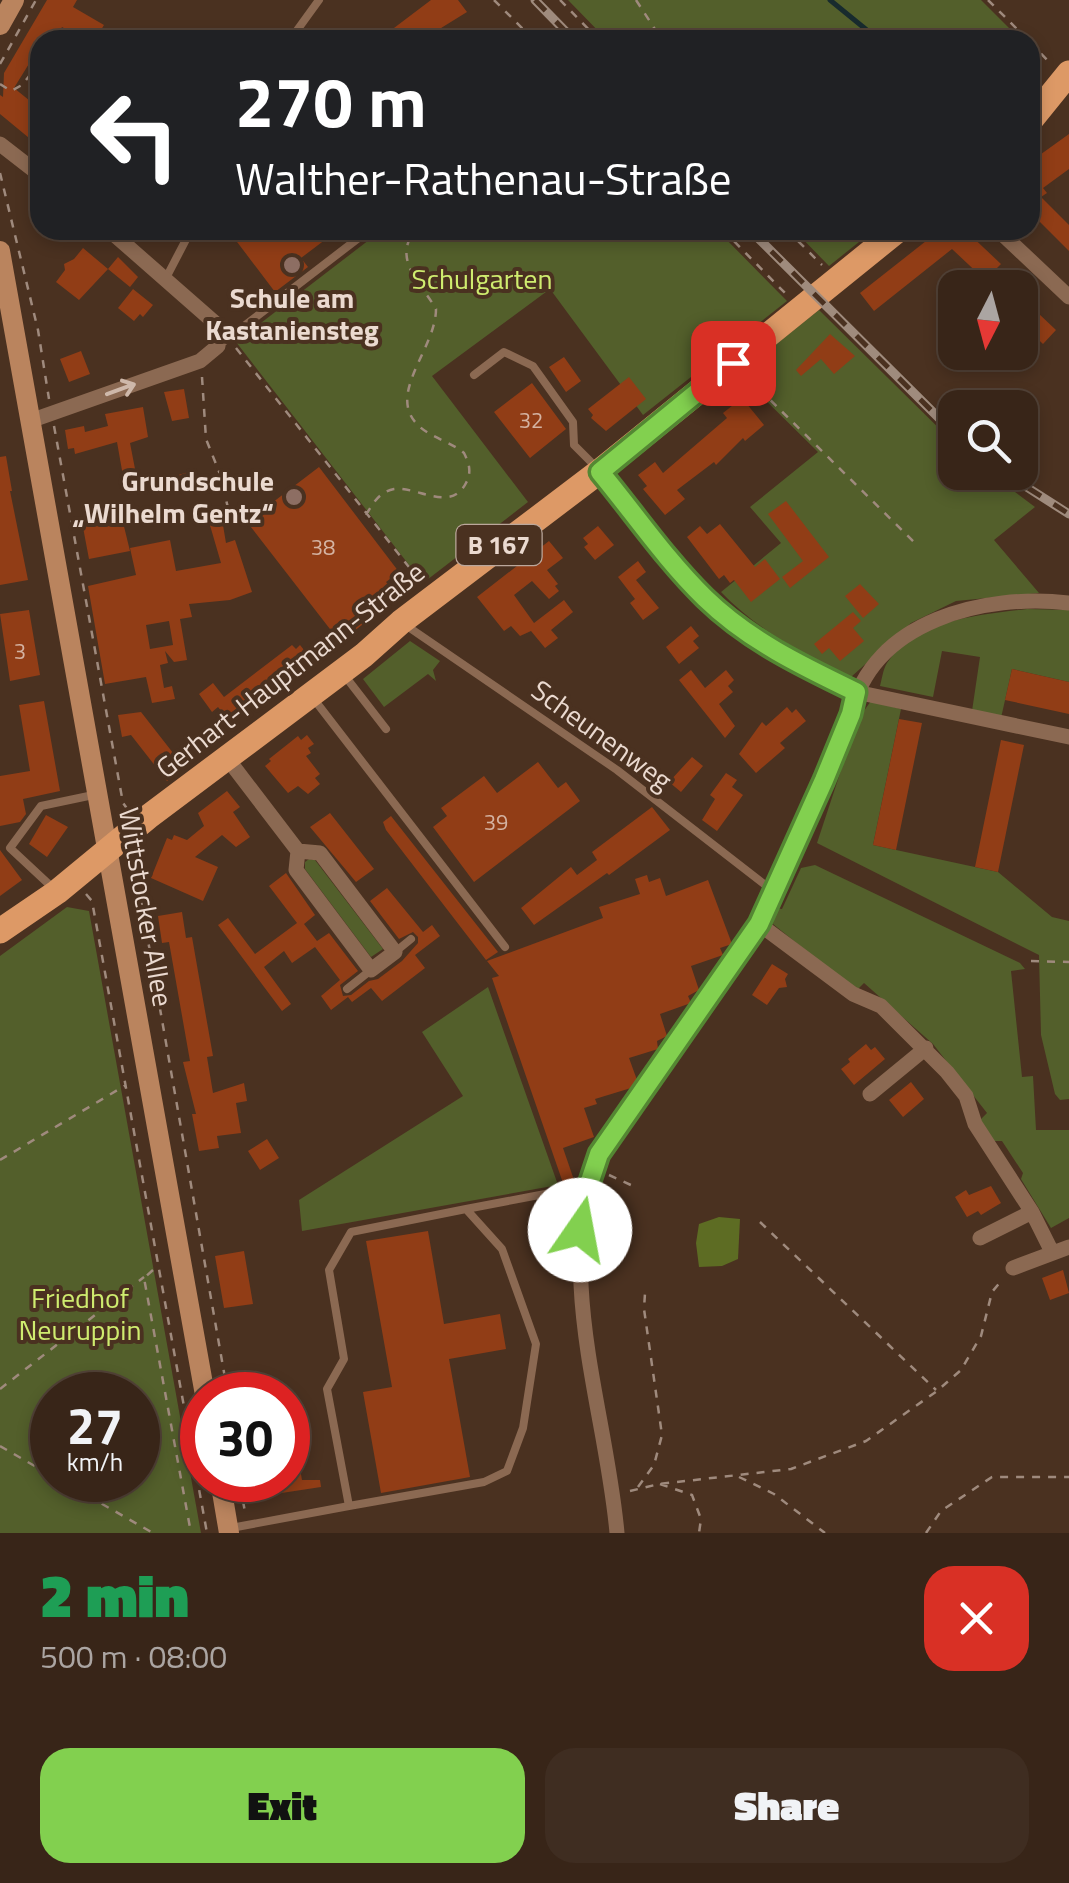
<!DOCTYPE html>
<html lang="en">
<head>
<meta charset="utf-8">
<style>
  :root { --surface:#382518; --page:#3f2d21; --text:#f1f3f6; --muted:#aba5a2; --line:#524237; --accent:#82d04f }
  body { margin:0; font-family:"Titillium Web",sans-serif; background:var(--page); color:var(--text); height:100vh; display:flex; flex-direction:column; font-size:38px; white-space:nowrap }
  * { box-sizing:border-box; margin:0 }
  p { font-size:32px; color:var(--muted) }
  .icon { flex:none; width:55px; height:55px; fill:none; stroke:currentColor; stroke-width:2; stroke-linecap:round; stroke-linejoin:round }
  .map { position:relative; height:1533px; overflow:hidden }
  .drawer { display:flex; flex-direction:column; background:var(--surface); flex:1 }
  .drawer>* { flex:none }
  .top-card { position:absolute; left:30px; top:30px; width:1010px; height:210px; border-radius:30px; box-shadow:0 5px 15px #0003,0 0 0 2px var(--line); background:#202124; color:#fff; overflow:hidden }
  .needle { width:65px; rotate:186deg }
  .tools { position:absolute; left:938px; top:270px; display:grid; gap:20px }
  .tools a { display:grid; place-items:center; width:100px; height:100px; border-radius:20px; background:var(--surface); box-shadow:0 5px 15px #0003,0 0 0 2px var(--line); font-size:50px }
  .speed { position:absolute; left:30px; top:1372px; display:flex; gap:20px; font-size:50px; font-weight:700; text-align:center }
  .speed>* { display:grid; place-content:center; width:130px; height:130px; border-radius:50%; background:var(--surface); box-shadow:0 5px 15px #0003,0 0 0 2px var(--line); line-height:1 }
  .speed small { font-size:25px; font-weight:400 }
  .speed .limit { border:15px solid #d22; background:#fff; color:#111 }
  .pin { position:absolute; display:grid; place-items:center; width:85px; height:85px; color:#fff; margin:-42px; border-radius:20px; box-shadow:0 5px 15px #0006 }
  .me { position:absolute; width:110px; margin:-55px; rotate:12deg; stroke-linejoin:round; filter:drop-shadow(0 0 8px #0008) }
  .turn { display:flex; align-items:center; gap:35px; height:210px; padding:0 40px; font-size:45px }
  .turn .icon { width:130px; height:130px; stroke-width:2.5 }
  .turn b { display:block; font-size:70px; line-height:85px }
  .round { display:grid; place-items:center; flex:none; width:105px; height:105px; border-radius:30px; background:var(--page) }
  .summary { display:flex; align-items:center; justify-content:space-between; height:170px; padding:0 40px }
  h1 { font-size:60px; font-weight:800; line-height:75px; color:#1e9e55 }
  .cta { display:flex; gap:20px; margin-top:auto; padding:20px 40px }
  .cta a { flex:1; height:115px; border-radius:30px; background:var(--accent); color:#111; font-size:40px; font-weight:800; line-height:115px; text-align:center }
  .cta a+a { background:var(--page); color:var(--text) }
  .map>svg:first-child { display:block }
  .green { fill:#535f2b; fill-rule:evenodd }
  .forest { fill:#5d6c23 }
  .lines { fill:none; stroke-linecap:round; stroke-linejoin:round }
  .stream { stroke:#182b2e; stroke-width:5 }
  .building { fill:#913d16; fill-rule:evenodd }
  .path { stroke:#9f8a7d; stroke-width:2.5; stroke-dasharray:8 8; stroke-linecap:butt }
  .lane { stroke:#8b6952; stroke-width:8 }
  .street { stroke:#8b6952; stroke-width:15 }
  .secondary { stroke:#ba845e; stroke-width:20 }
  .primary { stroke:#d96; stroke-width:25 }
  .rail-casing { stroke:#9f8b7d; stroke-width:9 }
  .rail { stroke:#4a3120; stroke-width:5; stroke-dasharray:15; stroke-linecap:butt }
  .oneway { stroke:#ceb8aa }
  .route-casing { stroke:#548733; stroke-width:25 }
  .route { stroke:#82d04f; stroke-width:18 }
  .education-dot { fill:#8d6e63; stroke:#4a3120; stroke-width:4 }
  .labels { text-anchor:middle; stroke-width:8; stroke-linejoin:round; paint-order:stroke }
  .number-label { font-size:22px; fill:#d4b3a2 }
  .shield { fill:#4a3120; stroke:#bba79b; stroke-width:2.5 }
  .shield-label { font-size:25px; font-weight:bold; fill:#ebdad0 }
  .park-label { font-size:28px; fill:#cfec6f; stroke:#4a3120 }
  .poi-label { font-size:28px; font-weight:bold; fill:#ebdad0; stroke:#4a3120 }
  .street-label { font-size:28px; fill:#ebdad0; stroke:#4a3120 }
</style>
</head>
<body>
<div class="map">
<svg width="1069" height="1533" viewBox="0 0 1069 1533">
  <rect width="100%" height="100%" fill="#4a3120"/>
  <path class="green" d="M568,0H981L1021,40H607Z
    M382,230H717L787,301L643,415L550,289L432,376L528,502L423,583L236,342Z
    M794,230H874L829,266Z
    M819,310L955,444V472L990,473L1035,507L994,540L1039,593L956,601L911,623L851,677C804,654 757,630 721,592L781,543L750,507L818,452L739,374Z
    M1027,609L1069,610V682L1012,669L1001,718L972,711L980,657L942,651L933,697L880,686C882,679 883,669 887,663C917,619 980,615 1027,609Z
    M410,641L440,661L433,670L436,681L428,674L384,707L363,679Z
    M871,701L901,709L873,845L998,872L1052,917L1069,921V1099L1060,1100L1055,1094L1041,1035L1039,955L817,843L858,719Z
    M309,859L315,860L383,949L371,957L305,869V862Z
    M815,865L1020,963L1025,969L1011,971L1022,1077L1033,1076L1036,1130H1069V1218L1051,1228L1021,1179L1023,1173L1002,1141H994L980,1120L987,1113L933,1044L864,983L856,991L773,924L775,908L782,909L801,868Z
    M67,907L89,911L201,1533H0V956ZM52,1395H138V1480H52Z
    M488,987L558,1185L302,1231L299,1200L463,1096L422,1032Z"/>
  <path class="forest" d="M719,1217L740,1219L738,1259L722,1266L699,1267L696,1243L699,1224Z"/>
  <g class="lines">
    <path class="stream" d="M830,0L879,40"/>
  </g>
  <path class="building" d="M47,0H77L73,7L104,25L95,40H85L62,27L54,40H40V57L35,54L14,88L40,109V147L0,114V95L3,97L4,73Z
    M431,0H458L467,12L433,33L438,40H383L392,33L390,31Z
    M1069,134V169L1043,188L1047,193L1041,197L1069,225V251L1030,212V162Z
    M228,230H338L301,258L308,267L275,292Z
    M940,230H965L1001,264L985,280L952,249L874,311L860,293Z
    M83,248L108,269L118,257L138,277L130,287L108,269L79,300L56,282L65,270L64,264L74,259Z
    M133,289L153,305L143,317L140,314L134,321L118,308Z
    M1020,296L1056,330L1043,344L1020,322Z
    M830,334L855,356L834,374L821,359L801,376L796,370Z
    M81,351L90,374L69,382L60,359Z
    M564,357L581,381L566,392L549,367Z
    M629,377L646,399L606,431L591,418L593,415L588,409Z
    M532,383L566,429L530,458L494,412Z
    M184,389L189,418L172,421L164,392Z
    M742,398L764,425L745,441L743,438L716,465L714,462L677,490L685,499L665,515L643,489L647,486L638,475L655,462L663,473L727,418L723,413Z
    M143,407L148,437L130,443L136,474L123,476L117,442L75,454L74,448L68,449L65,430L84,426L85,432L108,426L105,414Z
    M6,456L12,491H10L28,580L0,585V457Z
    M319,467L399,572L386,582L398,597L340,642L247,522Z
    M195,470L198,485L158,495L155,482Z
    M786,501L829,557L790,588L782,577L803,561L768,514Z
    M119,506L130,551L89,559L82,522L99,518L97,510Z
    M221,513L226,543L235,540L252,592L230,600L189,604L192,617L180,619L187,660L174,662L165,651L168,663L160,665L164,688L172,686L175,699L152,703L146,677L105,684L88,586L136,575L130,548L170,540L176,571L221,563L207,515ZM169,621L173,645L150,649L146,625Z
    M720,524L755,567L765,559L780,579L751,602L734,580L730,583L724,575L719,579L687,537L700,526L707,534Z
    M598,526L614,545L595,560L584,547L588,544L583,538Z
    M549,541L563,558L547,570L558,584L555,586L559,591L549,599L532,581L514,595L534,623L564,600L573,612L551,630L558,638L545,648L531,631L520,636L511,626L504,631L477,597Z
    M638,561L646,572L636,580L659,608L643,620L630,603L635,599L618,577Z
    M860,584L879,604L863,618L845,596Z
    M29,610L40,675L10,681L0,614Z
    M853,612L861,621L853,628L864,641L840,661L829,648L822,654L814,644Z
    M691,626L699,636L693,641L699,648L679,664L666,647Z
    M292,645L296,649L300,645L308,655L226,717L218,707L212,712L199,694L213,683L224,697Z
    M1012,669L1069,682V714L1005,700Z
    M691,670L705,688L726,670L734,680L728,686L733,692L719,704L735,726L725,738L679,680Z
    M44,701L60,791L23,799L26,814L20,822L0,826V776L30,771L19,705Z
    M787,707L792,713L796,709L806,721L780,743L785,748L756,773L739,754L762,722L766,726Z
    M141,712L184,767L167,781L131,735L122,737L118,715Z
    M899,719L922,723L896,850L873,845Z
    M307,735L314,744L308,748L311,753L306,756L320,774L315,778L320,784L308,794L298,786L288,793L265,766L271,761L269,759L298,736L301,740Z
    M1001,740L1024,745L998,872L975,867Z
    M635,755L664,775L652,786L626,766Z
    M692,757L703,766L681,792L669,782Z
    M538,762L558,788L566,782L580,801L474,882L433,827L447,816L441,808L484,776L497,793Z
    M726,773L737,780L732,787L743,795L717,831L702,820L715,799L710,795Z
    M227,791L240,807L233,812L250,837L236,847L222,835L195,857L218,867L203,901L151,878L167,838L172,840L174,835L187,840L204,826L198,813Z
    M652,807L670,830L609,875L607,873L534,925L521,908L571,867L577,875L597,860L592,852Z
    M330,813L374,869L356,882L310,827Z
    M46,815L68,827L47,857L29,844Z
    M391,816L498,952L486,960L386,830L383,822Z
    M0,850L22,880L0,896Z
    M286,873L315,915L304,924L317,941L329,933L358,971L340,985L343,996L351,995L369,981L378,979L402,961L418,943V937L413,932L399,939L370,901L387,888L423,932L432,925L440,936L415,955L425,968L382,1001L371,988L352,1002L348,997L331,1010L321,996L340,980L315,947L292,963L284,951L264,967L291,1004L282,1011L218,925L228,918L255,954L297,923L269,886Z
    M647,875L649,882L660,878L666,896L708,880L732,944L720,948L723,955L691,966L699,990L688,996L691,1003L660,1014L667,1036L657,1041L658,1049L629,1058L637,1080L631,1088L595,1099L597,1104L584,1108L594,1137L563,1148L574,1180L563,1183L492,978L499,976L487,961L603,918L599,907L640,894L635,879Z
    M182,912L186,938L192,937L199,977L213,1056L207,1057L213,1093L244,1083L247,1101L236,1103L241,1133L217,1136L219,1148L199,1151L192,1114H196L183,1062L190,1061L169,942L162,943L158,916Z
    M772,964L788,974L785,979L787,987L779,988L767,1005L752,995Z
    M866,1044L871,1050L875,1047L885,1059L854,1085L841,1069L850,1062L848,1059Z
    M911,1082L924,1099L903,1117L889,1100Z
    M267,1139L279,1158L260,1170L248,1151Z
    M991,1186L1001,1203L981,1215L978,1211L967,1217L955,1197L966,1190L969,1195Z
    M428,1231L444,1324L500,1314L506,1349L449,1359L470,1477L381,1493L363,1392L392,1387L366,1241Z
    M244,1251L253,1304L224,1308L215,1256Z
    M1063,1270L1069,1293L1050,1300L1042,1278Z
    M294,1435L302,1480H320L321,1487L275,1494L272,1480H288V1436Z"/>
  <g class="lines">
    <path class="path" d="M494,0L534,40
      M560,0L599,40
      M636,0L662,40
      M988,0L1028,40
      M1030,42L1050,63
      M40,62H37L30,75L40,84
      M0,64L36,0
      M0,84L11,91L22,85L30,75
      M0,173L38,330L49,399
      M723,230L785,293
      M787,230L822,265
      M236,348L420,581
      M202,377L206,439L220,474L228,508
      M748,378L917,545
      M54,426L123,803L128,810
      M366,515C373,503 379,492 394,489C417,486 451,513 466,483C472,472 469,463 464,453C450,441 428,437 416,423C388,392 436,348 436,309C421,283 392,260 415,230
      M140,850L136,864L140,895L228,1395
      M86,894L92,901L207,1533
      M1031,961L1069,962
      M0,1160L126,1085
      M609,1175L633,1186
      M760,1222L936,1390
      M153,1270L144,1278L191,1533
      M0,1389L144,1277
      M0,1446L52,1476
      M739,1477L774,1494L825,1533
      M60,1480L153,1533
      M660,1484L692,1495L701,1519L699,1533
      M240,1485L245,1512
      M638,1487L654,1465L662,1435L644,1309L645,1293
      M630,1491L659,1484L791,1469L866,1441L937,1391L961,1370L981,1336L992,1292L1002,1280
      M926,1533L941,1511L992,1477H1069"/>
    <path class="lane" d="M290,40L319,0
      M166,278L191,230
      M218,346L369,230
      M474,375L504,352L533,366L573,422L574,445L597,468
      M404,624L617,770L773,891
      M345,676L386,729
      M313,698L505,947
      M54,889L10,848L41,806L98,794
      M395,952L411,939
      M347,989L371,970
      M466,1209L351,1232L329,1270L344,1359L327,1389L349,1506L484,1482L507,1471L523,1428L536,1344L502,1249L466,1209L566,1190L585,1196
      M231,1528L349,1506"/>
    <path class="street" d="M0,144L40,175
      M998,230L1069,297
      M30,421L200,361L218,346L215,323L109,230
      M600,471L704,597L737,626L775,652L856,692L1069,737
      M227,758L298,851L296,870L371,970L395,952L320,853L298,851
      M759,924L853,994L881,1006L947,1072L966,1096L975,1124L1032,1212L1052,1252
      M870,1094L926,1048
      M980,1238L1032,1212
      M1013,1268L1069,1247
      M617,1533C606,1408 553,1276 599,1154L759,924L796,846L851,714C872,620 986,593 1069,603"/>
    <path class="secondary" d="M0,25L14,0
      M0,251L205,1395
      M220,1480L229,1533"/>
    <path class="primary" d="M1030,121L1069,73
      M0,931L57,892L148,817L364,655L401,622L600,471L898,230"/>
    <g class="rail-casing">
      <path id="rail" d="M535,0L574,40
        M750,230L955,434
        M1003,472L1069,514"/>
    </g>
    <use href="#rail" class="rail"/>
  </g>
  <defs><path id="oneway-shaft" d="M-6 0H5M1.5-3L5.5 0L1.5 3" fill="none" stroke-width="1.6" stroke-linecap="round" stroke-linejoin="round" transform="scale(2.5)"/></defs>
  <use class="oneway" href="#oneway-shaft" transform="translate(121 389) rotate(-20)"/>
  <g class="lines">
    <g class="route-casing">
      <path id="route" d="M580,1230L585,1196L599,1154L759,924L824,780L851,714L856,692C802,666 748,640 705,598C666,560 634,513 600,472L733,363"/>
    </g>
    <use href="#route" class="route"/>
  </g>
  <g class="education-dot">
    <circle cx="292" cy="265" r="10"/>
    <circle cx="294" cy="497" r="10"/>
  </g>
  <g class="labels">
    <g class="number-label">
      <text x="531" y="428">32</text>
      <text x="323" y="555">38</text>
      <text x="20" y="659">3</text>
      <text x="496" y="830">39</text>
    </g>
    <rect class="shield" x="456.5" y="525" width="85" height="40" rx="8"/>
    <g class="shield-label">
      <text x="499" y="554">B 167</text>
    </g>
    <g class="park-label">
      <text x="482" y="289">Schulgarten</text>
      <text x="80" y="1308">Friedhof<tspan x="80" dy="32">Neuruppin</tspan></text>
    </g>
    <g class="poi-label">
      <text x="292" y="308">Schule am<tspan x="292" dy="32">Kastaniensteg</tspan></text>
      <text x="274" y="491" text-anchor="end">Grundschule<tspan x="274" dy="32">„Wilhelm Gentz“</tspan></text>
    </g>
    <g class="street-label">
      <text transform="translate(290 670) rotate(-38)" y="10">Gerhart-Hauptmann-Straße</text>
      <text transform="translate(602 735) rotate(36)" y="10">Scheunenweg</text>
      <text transform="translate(146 907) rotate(80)" y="10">Wittstocker Allee</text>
    </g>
  </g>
</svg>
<div class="tools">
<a><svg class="needle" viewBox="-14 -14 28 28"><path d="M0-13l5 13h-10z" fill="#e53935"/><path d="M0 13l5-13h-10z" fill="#aba5a2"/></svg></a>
<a><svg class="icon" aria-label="search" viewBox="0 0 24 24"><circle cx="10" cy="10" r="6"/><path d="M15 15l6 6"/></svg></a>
</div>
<div class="speed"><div>27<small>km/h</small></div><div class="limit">30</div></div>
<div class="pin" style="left:733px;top:363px;background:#d93025"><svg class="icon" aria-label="arrive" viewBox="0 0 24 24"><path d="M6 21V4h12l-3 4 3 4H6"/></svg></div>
<svg class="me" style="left:580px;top:1230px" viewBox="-20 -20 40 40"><circle r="19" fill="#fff"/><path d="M0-13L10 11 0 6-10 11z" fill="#82d04f"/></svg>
<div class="top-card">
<div class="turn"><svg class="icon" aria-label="left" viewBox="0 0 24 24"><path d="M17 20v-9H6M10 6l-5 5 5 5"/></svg><div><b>270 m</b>Walther-Rathenau-Straße</div></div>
</div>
</div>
<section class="drawer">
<div class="summary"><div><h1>2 min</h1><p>500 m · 08:00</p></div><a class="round" style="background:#d93025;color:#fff"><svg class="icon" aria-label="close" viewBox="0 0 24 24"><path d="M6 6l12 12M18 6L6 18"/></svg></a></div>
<div class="cta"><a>Exit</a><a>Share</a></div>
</section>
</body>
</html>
